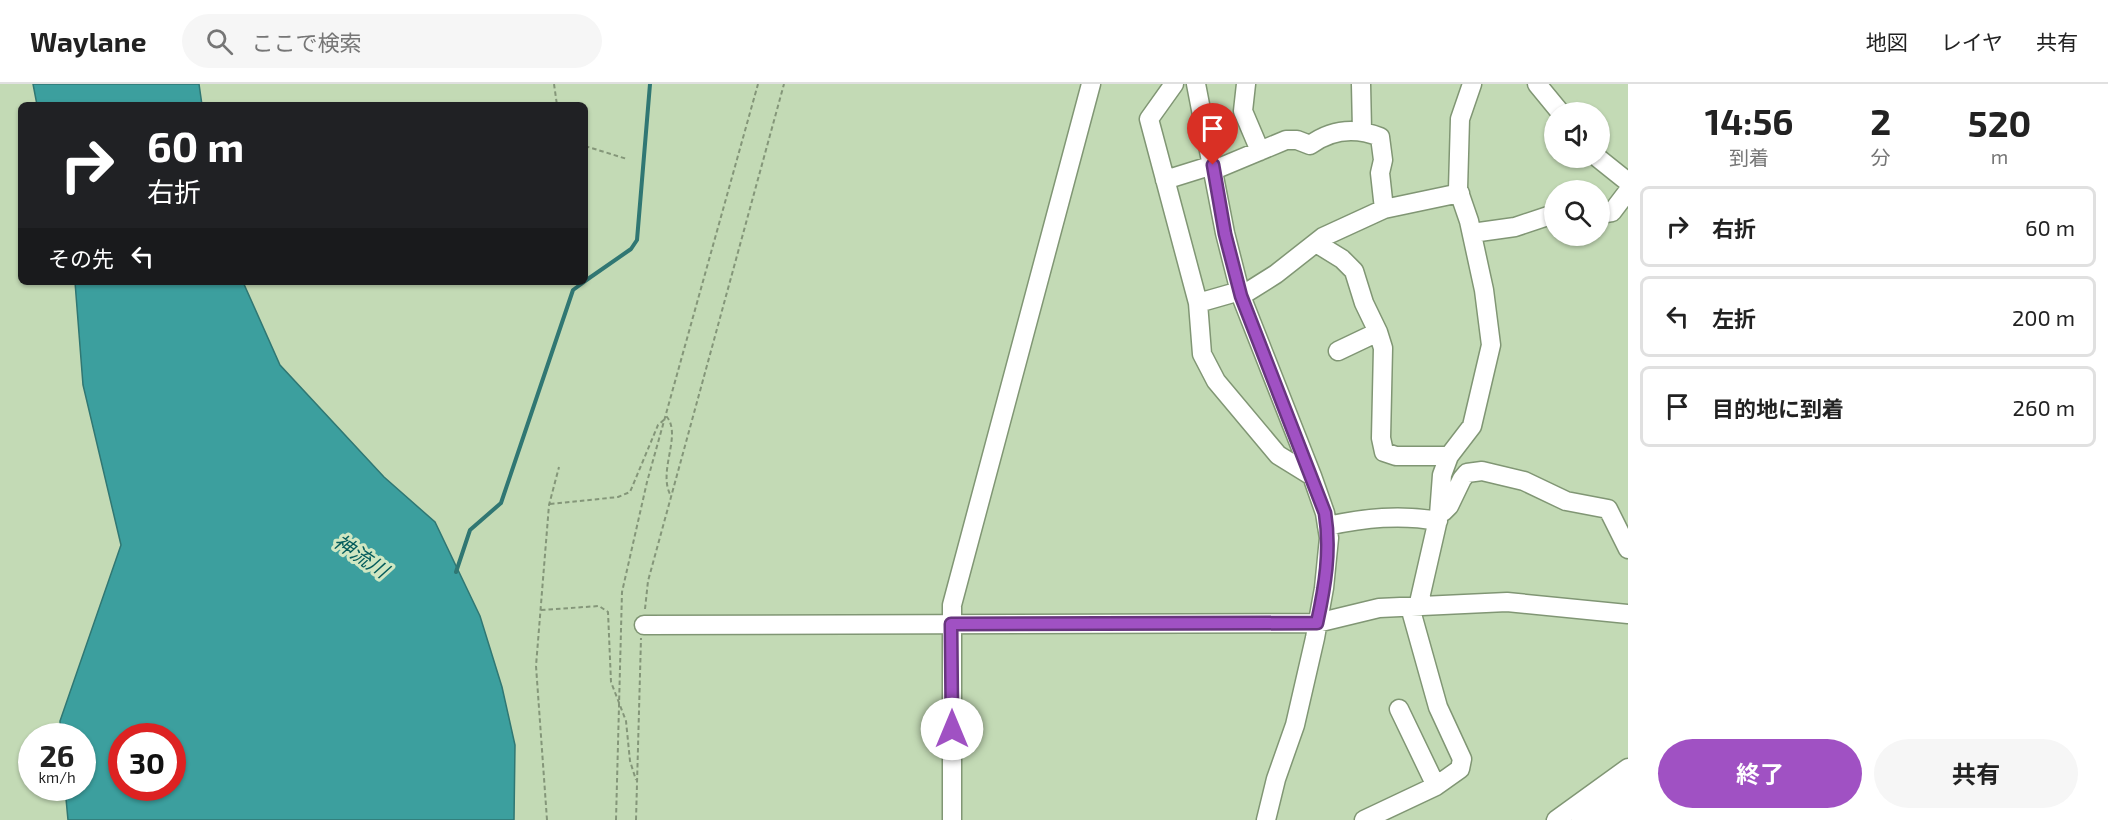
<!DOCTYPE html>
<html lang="ja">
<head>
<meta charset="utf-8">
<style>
  :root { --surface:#fff; --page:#f6f6f6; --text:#222; --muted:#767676; --line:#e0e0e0; --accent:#a051c3 }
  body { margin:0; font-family:"Exo 2","Noto Sans JP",sans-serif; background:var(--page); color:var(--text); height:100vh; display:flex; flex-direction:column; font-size:22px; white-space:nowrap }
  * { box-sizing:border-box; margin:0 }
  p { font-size:20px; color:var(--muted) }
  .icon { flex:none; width:33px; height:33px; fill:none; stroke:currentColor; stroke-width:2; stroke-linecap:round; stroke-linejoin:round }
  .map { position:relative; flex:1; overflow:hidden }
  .sheet { display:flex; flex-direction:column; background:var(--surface); width:480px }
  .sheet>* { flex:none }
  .guide { position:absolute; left:18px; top:18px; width:570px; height:183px; border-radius:9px; box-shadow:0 2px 4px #0004; background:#202124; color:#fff; overflow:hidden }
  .controls { position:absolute; left:1544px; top:18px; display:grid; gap:12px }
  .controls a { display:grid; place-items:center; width:66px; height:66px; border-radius:50%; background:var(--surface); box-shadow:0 2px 4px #0004; font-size:30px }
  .speed { position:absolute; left:18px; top:639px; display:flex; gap:12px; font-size:30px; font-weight:700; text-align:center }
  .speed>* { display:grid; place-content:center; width:78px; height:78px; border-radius:50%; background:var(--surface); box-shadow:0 2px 4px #0004; line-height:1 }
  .speed small { font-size:15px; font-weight:400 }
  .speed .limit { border:9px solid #d22; background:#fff; color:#111 }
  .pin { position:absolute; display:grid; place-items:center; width:51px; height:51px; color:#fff; margin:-62px -26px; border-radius:50% 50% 50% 0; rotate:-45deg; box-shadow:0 0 6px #0007 }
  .pin .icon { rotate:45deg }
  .me { position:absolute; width:66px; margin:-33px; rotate:0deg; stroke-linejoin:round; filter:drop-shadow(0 0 4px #0008) }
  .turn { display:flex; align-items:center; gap:21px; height:126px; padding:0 30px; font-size:27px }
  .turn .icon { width:78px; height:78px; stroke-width:2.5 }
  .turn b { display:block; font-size:42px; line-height:51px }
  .then { display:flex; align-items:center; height:57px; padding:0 30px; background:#0003; gap:12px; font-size:22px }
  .eta { display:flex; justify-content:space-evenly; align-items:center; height:102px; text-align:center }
  .eta b { font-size:36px; font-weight:700; line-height:42px }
  .action { display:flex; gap:12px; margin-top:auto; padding:12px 30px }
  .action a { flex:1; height:69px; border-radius:36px; background:var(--accent); color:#fff; font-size:24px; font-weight:700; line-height:69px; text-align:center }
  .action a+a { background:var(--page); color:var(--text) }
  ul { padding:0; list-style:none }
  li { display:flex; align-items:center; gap:18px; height:81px; margin:0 12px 9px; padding:0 18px; border:3px solid var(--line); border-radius:9px }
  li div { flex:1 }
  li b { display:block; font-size:22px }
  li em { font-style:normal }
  header { display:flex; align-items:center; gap:36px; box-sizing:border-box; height:84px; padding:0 30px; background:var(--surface); border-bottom:2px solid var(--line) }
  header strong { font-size:28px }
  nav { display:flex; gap:33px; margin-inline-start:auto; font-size:21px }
  .search { width:420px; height:54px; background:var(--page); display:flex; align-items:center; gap:15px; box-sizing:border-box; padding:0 21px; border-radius:33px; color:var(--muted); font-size:22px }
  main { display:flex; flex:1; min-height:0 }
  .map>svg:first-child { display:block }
  .water { fill:#3c9f9e; stroke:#307773; stroke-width:1.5; fill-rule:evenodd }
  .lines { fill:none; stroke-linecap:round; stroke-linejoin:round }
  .stream { stroke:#307773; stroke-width:4 }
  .minor-casing { stroke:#809674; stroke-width:21 }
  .highway-casing { stroke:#809674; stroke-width:30 }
  .path { stroke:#849679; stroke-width:2; stroke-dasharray:4.5 3; stroke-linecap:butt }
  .minor { stroke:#fff; stroke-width:18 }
  .highway { stroke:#fff; stroke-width:27 }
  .route-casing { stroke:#68357f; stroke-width:15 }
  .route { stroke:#a051c3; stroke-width:10 }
  .labels { text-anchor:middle; stroke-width:6; stroke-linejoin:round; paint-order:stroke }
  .water-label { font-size:20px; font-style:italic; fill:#045c5c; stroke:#d0e7c2 }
</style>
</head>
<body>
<header>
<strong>Waylane</strong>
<div class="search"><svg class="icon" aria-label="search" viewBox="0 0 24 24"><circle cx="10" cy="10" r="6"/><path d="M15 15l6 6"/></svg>ここで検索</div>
<nav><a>地図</a><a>レイヤ</a><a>共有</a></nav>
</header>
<main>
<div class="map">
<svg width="1628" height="736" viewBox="0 0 1628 736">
  <rect width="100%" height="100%" fill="#c3dab5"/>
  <path class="water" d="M33,0H199L202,21H37Z
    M75,198H243L280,281L384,393L435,438L480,532L502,603L515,661L514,736H68L65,704H82V652H61L60,637L121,461L83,301ZM122,652H172V704H122Z"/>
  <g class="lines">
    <path class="stream" d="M585,197L631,165L637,156L650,0
      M456,488L470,446L501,419L573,206L584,198"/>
    <g class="minor-casing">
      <path id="minor" d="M1174,0L1149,35L1198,219L1202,270L1216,297L1278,371L1312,392
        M1196,0L1225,149L1241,212L1312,392L1325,429L1329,454L1324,504L1315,554L1295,641L1276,695L1266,736
        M1246,0L1243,27L1260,67
        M1361,0L1362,46
        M1537,0L1560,28
        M1598,74L1628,98
        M1214,86L1286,56H1297L1310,61C1332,45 1355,43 1380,53L1383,76L1380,89L1384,125
        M1165,96L1213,81
        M1599,130L1612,128L1628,107
        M1472,149L1515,143L1554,130
        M1316,159L1342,175L1354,187L1364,219L1378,248L1383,264L1381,354L1384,368L1396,372H1449
        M1241,212L1276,190L1323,153L1384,125L1460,109
        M1198,219L1240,207
        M1338,267L1378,248
        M1443,428L1449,422L1462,395L1467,389L1482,387L1524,397L1566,417L1608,425L1628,465
        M1327,442C1365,434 1400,430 1438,437
        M1418,523L1439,431L1442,391L1449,372L1472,342L1491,261L1484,206L1469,137L1458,105L1460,35L1472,0
        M644,541L1317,539L1379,524L1507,518L1628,530
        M1399,625L1436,702
        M952,736V521L1091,0
        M1364,736L1436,702L1460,685L1462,675L1438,623L1410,523
        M1556,736L1628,684
        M1615,736L1628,727"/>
    </g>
    <g class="highway-casing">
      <path id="highway" d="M1585,736L1628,705"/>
    </g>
    <path class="path" d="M554,0L557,21
      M585,62L627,75
      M550,420L618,413L630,408L658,341L667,333C682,352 657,388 671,412
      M645,525L648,497L784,0
      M541,526L599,522L608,528L611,598L626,637L630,677L636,696
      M547,736L536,582L549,421L559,383
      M616,736L622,508L647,398L758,0
      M636,736L641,554"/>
    <use href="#minor" class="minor"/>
    <use href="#highway" class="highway"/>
  </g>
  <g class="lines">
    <g class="route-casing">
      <path id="route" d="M952,645L951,540L1317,539C1325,502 1331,467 1325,429L1241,212L1225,150L1213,81"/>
    </g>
    <use href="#route" class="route"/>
  </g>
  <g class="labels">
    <g class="water-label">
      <text transform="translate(361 472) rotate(34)" y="7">神流川</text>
    </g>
  </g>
</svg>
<div class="controls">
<a><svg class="icon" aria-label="sound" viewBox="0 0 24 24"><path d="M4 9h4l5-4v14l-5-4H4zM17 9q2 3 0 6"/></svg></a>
<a><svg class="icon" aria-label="search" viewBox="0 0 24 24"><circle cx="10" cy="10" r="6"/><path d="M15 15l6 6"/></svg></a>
</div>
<div class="speed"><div>26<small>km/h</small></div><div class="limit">30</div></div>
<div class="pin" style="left:1213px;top:81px;background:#d93025"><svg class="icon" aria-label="arrive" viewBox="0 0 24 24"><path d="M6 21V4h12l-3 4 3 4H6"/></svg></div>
<svg class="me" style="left:952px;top:645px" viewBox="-20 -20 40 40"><circle r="19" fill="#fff"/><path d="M0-13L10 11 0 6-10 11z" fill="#a051c3"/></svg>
<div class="guide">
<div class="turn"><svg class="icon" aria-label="right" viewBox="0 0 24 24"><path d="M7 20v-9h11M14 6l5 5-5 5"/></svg><div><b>60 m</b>右折</div></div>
<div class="then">その先<svg class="icon" aria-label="left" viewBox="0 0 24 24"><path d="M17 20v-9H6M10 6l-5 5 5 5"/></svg></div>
</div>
</div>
<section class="sheet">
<div class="eta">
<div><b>14:56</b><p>到着</p></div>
<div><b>2</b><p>分</p></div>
<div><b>520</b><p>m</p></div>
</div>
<ul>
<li><svg class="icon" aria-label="right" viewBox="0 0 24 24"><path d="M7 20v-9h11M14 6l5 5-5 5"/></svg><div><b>右折</b></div><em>60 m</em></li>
<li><svg class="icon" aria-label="left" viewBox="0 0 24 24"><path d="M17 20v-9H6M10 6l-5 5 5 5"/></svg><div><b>左折</b></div><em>200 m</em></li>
<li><svg class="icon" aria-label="arrive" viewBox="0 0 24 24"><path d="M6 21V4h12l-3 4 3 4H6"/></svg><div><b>目的地に到着</b></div><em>260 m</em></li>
</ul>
<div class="action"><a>終了</a><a>共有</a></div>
</section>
</main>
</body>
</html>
